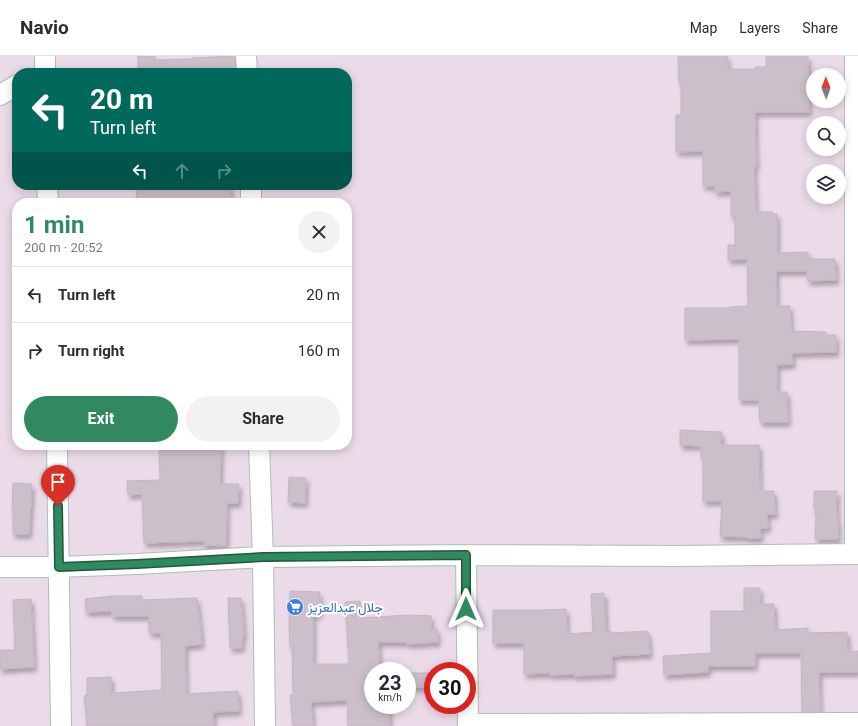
<!DOCTYPE html>
<html lang="en">
<head>
<meta charset="utf-8">
<style>
  :root { --surface:#fff; --page:#f2f2f3; --text:#2b2b33; --muted:#7c7c81; --line:#e1e1e2; --accent:#30895f }
  body { margin:0; font-family:Roboto,Vazirmatn,sans-serif; background:var(--page); color:var(--text); height:100vh; display:flex; flex-direction:column; font-size:15px; white-space:nowrap }
  * { box-sizing:border-box; margin:0 }
  p { font-size:13px; color:var(--muted) }
  .icon { flex:none; width:22px; height:22px; fill:none; stroke:currentColor; stroke-width:2; stroke-linecap:round; stroke-linejoin:round }
  .map { position:relative; flex:1; overflow:hidden }
  .sheet { position:absolute; left:12px; top:142px; width:340px; height:252px; display:flex; flex-direction:column; background:var(--surface); border-radius:16px; box-shadow:0 2px 10px #0003 }
  .sheet>* { flex:none }
  .top-card { position:absolute; left:12px; top:12px; width:340px; height:122px; border-radius:16px; box-shadow:0 2px 10px #0003; background:#00695c; color:#fff; overflow:hidden }
  .needle { width:26px; rotate:359deg }
  .tools { position:absolute; left:806px; top:12px; display:grid; gap:8px }
  .tools a { display:grid; place-items:center; width:40px; height:40px; border-radius:50%; background:var(--surface); box-shadow:0 2px 10px #0003; font-size:20px }
  .speed { position:absolute; left:364px; top:606px; display:flex; gap:8px; font-size:20px; font-weight:700; text-align:center }
  .speed>* { display:grid; place-content:center; width:52px; height:52px; border-radius:50%; background:var(--surface); box-shadow:0 2px 10px #0003; line-height:1 }
  .speed small { font-size:10px; font-weight:400 }
  .speed .limit { border:6px solid #d22; background:#fff; color:#111 }
  .pin { position:absolute; display:grid; place-items:center; width:34px; height:34px; color:#fff; margin:-41px -17px; border-radius:50% 50% 50% 0; rotate:-45deg; box-shadow:0 0 4px #0007 }
  .pin .icon { rotate:45deg }
  .me { position:absolute; width:44px; margin:-22px; rotate:0deg; stroke-linejoin:round; filter:drop-shadow(0 0 3px #0008) }
  .turn { display:flex; align-items:center; gap:14px; height:84px; padding:0 12px; font-size:18px }
  .turn .icon { width:52px; height:52px; stroke-width:2.5 }
  .turn b { display:block; font-size:28px; line-height:34px }
  .lanes { display:flex; align-items:center; height:38px; padding:0 12px; background:#0003; justify-content:center; gap:20px; direction:ltr }
  .lanes .off { opacity:.35 }
  .round { display:grid; place-items:center; flex:none; width:42px; height:42px; border-radius:21px; background:var(--page) }
  .summary { display:flex; align-items:center; justify-content:space-between; height:68px; padding:0 12px }
  h1 { font-size:24px; font-weight:700; line-height:30px; color:var(--accent) }
  .button { display:flex; gap:8px; margin-top:auto; padding:8px 12px }
  .button a { flex:1; height:46px; border-radius:24px; background:var(--accent); color:#fff; font-size:16px; font-weight:700; line-height:46px; text-align:center }
  .button a+a { background:var(--page); color:var(--text) }
  ul { padding:0; list-style:none }
  li { display:flex; align-items:center; gap:12px; height:56px; padding:0 12px; border-top:1px solid var(--line) }
  li div { flex:1 }
  li b { display:block; font-size:15px }
  li em { font-style:normal }
  header { display:flex; align-items:center; gap:24px; box-sizing:border-box; height:56px; padding:0 20px; background:var(--surface); border-bottom:1px solid var(--line) }
  header strong { font-size:19px }
  nav { display:flex; gap:22px; margin-inline-start:auto; font-size:14px }
  .map>svg:first-child { display:block }
  .building { fill:#ccbfc9; stroke:#c6b4c1; filter:url(#shadow) }
  .lines { fill:none; stroke-linecap:round; stroke-linejoin:round }
  .minor-casing { stroke:#aebdb5; stroke-width:22 }
  .minor { stroke:#fff; stroke-width:20 }
  .route-casing { stroke:#1f593e; stroke-width:10 }
  .route { stroke:#30895f; stroke-width:7 }
  .labels { text-anchor:middle; stroke-width:4; stroke-linejoin:round; paint-order:stroke }
  .shop-label { font-size:13px; fill:#366cbe; stroke:#fff; text-anchor:start }
</style>
</head>
<body>
<header>
<strong>Navio</strong>
<nav><a>Map</a><a>Layers</a><a>Share</a></nav>
</header>
<div class="map">
<svg width="858" height="670" viewBox="0 0 858 670">
  <defs>
    <filter id="shadow"><feDropShadow dx="2.5" dy="4.5" stdDeviation="2" flood-color="#0004"/></filter>
  </defs>
  <rect width="100%" height="100%" fill="#ebdae7"/>
  <path class="building" d="M138,0H155V4L192,3V2L235,0V16L215,17H138Z
    M678,0H727L728,13H755V11H766V0H808L809,56H755L756,111H754L756,156H773V158H777V197L808,196V203H835L836,224L808,225L807,215H776L777,250H790L791,275L826,276V279H836V296L792,297L793,308L777,309V336H787L788,366H760L759,344H739V283L685,284V252H729V251L748,250L747,203L728,204V189H735V160H731V135L715,136V130H703V95L676,96V59H681V27H679Z
    M136,129H230L231,147H137Z
    M680,374L722,376L721,389H759L760,435H774L775,458H767L768,472H760L761,482H747V481L720,480L722,445H703V403H701V390L680,389Z
    M159,389H221L220,428H239L238,447H227L226,490L204,489V485L144,487L142,438L128,439L127,425L160,424Z
    M289,421L306,422L305,447L288,446Z
    M13,427L32,428L29,478H13V454H12Z
    M814,435H837L836,456H837V465H838V483H815L816,463L815,453H814Z
    M744,532H760V548H774L775,574L808,572V577L847,576L848,596L858,595V616H819L820,656H802L801,597H755V610H708V616L664,619L663,600L711,597V555H744Z
    M290,535L320,536L319,559L313,558V608H349L345,546L360,545L361,562L408,559L431,560V573H437L438,586L407,588V586H378L380,615H373V649H389L390,670H348L347,644L311,646L313,670H293L290,639H293L292,591H290L289,567Z
    M604,537L606,576L611,575V577L648,575L650,598L612,600L613,618L574,620V618L550,619V617L524,618V587H493V554H546L566,553L567,578L593,576L591,538Z
    M112,540H142V544L197,542L202,588L185,590L186,638L238,635L239,655L213,656L214,670H87L84,640L87,639V622L111,621V637L162,634L161,577H149V560H112V555L86,556L85,543Z
    M228,542H241L244,580L242,581V592H230Z
    M31,543L34,611L0,613V594H15L13,544Z
    M407,617H433V631H407Z"/>
  <g class="lines">
    <g class="minor-casing">
      <path id="minor" d="M45,0V17
        M246,0L247,17
        M855,0V498
        M0,39L17,29
        M47,129L48,147
        M251,129V147
        M57,389L61,670
        M259,389L263,501L265,670
        M466,499L468,670
        M0,511H59L137,508L263,501L466,499L678,500L858,498
        M468,668L858,667"/>
    </g>
    <use href="#minor" class="minor"/>
  </g>
  <g class="lines">
    <g class="route-casing">
      <path id="route" d="M58,450L59,511L137,508L263,501L466,499V553"/>
    </g>
    <use href="#route" class="route"/>
  </g>
  <defs>
    <g id="supermarket-disc" transform="scale(0.9)"><circle r="9.5" fill="#3f7fe0" stroke="#fff"/><path d="M-6-5.5h2.5l.6 2H6L4.5 2H-2.5L-4.4-4H-6ZM-1.5 3.2a1.3 1.3 0 1 0 .1 0ZM3 3.2a1.3 1.3 0 1 0 .1 0Z" fill="#fff"/></g>
  </defs>
  <g fill-rule="evenodd">
    <use href="#supermarket-disc" x="295" y="551"/>
  </g>
  <g class="labels">
    <g class="shop-label">
      <text x="308" y="556">جلال عبدالعزيز</text>
    </g>
  </g>
</svg>
<div class="tools">
<a><svg class="needle" viewBox="-14 -14 28 28"><path d="M0-13l5 13h-10z" fill="#e53935"/><path d="M0 13l5-13h-10z" fill="#7c7c81"/></svg></a>
<a><svg class="icon" aria-label="search" viewBox="0 0 24 24"><circle cx="10" cy="10" r="6"/><path d="M15 15l6 6"/></svg></a>
<a><svg class="icon" aria-label="layers" viewBox="0 0 24 24"><path d="M12 4l9 5-9 5-9-5zM3 14l9 5 9-5"/></svg></a>
</div>
<div class="speed"><div>23<small>km/h</small></div><div class="limit">30</div></div>
<div class="pin" style="left:58px;top:450px;background:#d93025"><svg class="icon" aria-label="arrive" viewBox="0 0 24 24"><path d="M6 21V4h12l-3 4 3 4H6"/></svg></div>
<svg class="me" style="left:466px;top:553px" viewBox="-20 -20 40 40"><path d="M0-17L14 15 0 8-14 15z" fill="#30895f" stroke="#fff" stroke-width="4"/></svg>
<div class="top-card">
<div class="turn"><svg class="icon" aria-label="left" viewBox="0 0 24 24"><path d="M17 20v-9H6M10 6l-5 5 5 5"/></svg><div><b>20 m</b>Turn left</div></div>
<div class="lanes"><svg class="icon" aria-label="left" viewBox="0 0 24 24"><path d="M17 20v-9H6M10 6l-5 5 5 5"/></svg><svg class="icon off" aria-label="ahead" viewBox="0 0 24 24"><path d="M12 20V5M6 11l6-6 6 6"/></svg><svg class="icon off" aria-label="right" viewBox="0 0 24 24"><path d="M7 20v-9h11M14 6l5 5-5 5"/></svg></div>
</div>
<section class="sheet">
<div class="summary"><div><h1>1 min</h1><p>200 m · 20:52</p></div><a class="round"><svg class="icon" aria-label="close" viewBox="0 0 24 24"><path d="M6 6l12 12M18 6L6 18"/></svg></a></div>
<ul>
<li><svg class="icon" aria-label="left" viewBox="0 0 24 24"><path d="M17 20v-9H6M10 6l-5 5 5 5"/></svg><div><b>Turn left</b></div><em>20 m</em></li>
<li><svg class="icon" aria-label="right" viewBox="0 0 24 24"><path d="M7 20v-9h11M14 6l5 5-5 5"/></svg><div><b>Turn right</b></div><em>160 m</em></li>
</ul>
<div class="button"><a>Exit</a><a>Share</a></div>
</section>
</div>
</body>
</html>
